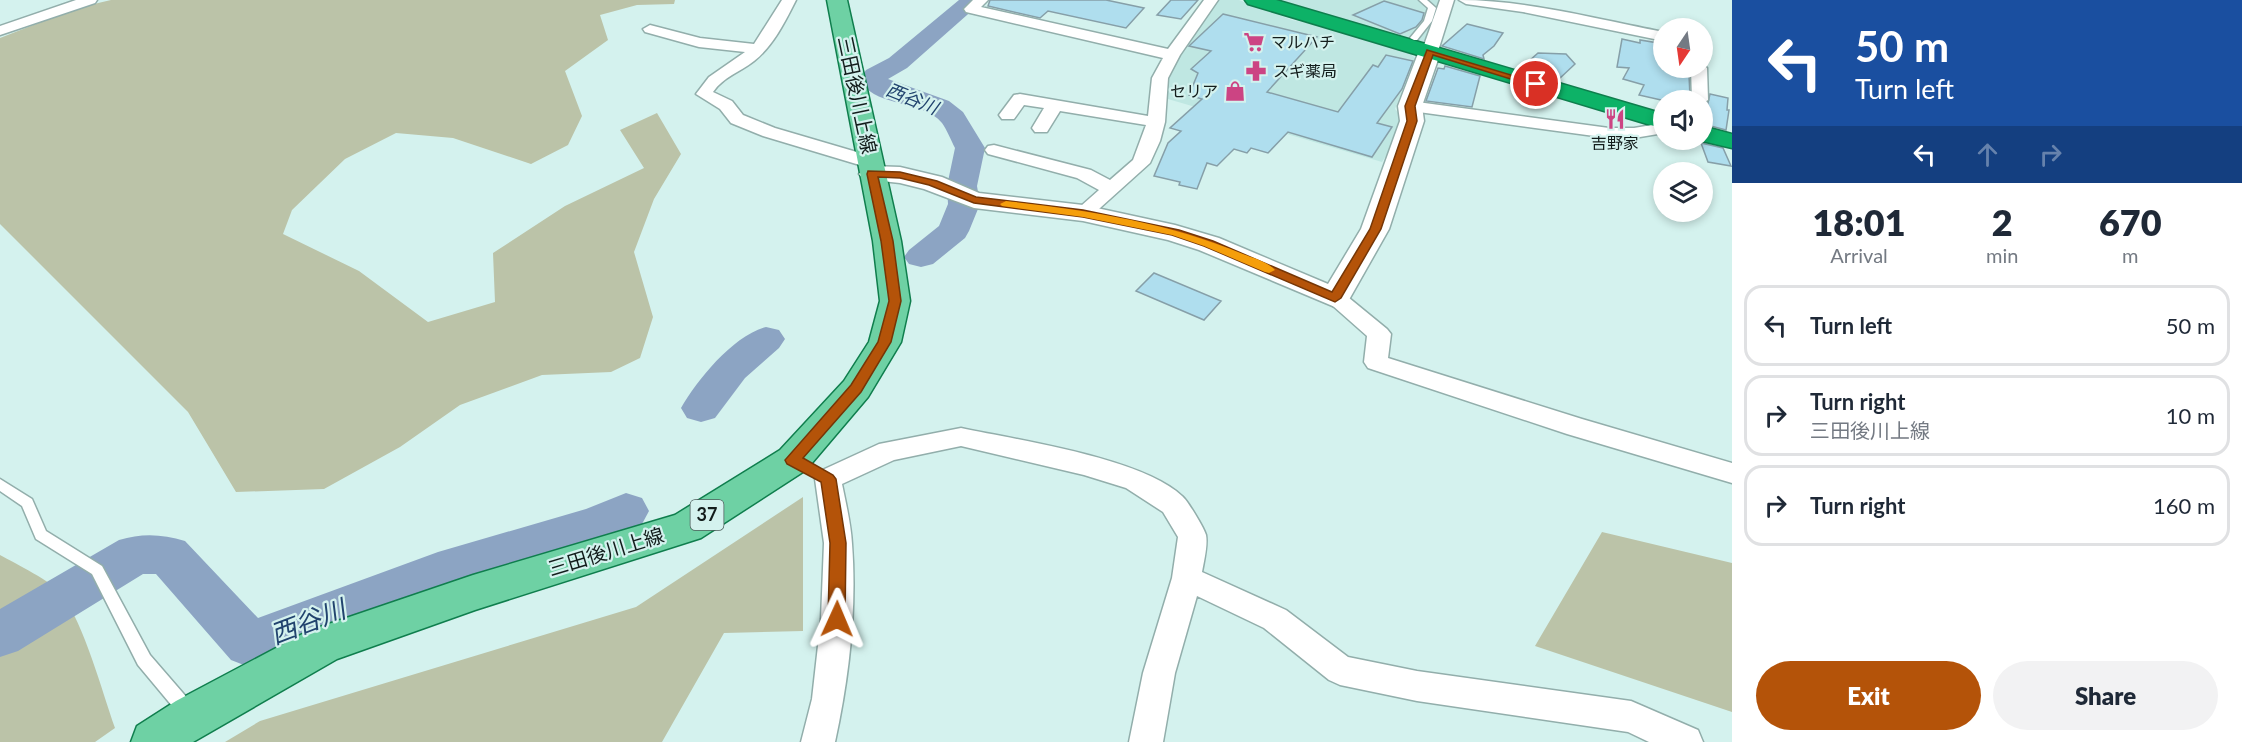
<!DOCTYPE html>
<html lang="en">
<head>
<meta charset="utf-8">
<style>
  :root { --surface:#fff; --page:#f2f2f3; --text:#1f2937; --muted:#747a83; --line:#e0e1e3; --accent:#b45309 }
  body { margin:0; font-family:Lato,"Noto Sans JP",sans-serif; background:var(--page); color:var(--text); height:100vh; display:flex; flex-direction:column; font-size:22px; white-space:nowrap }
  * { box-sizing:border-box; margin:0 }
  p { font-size:20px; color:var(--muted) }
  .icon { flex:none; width:33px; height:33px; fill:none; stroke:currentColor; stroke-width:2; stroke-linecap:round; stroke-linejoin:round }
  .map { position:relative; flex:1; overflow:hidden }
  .side { display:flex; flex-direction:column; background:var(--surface); width:510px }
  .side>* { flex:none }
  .banner { background:#1a4fa0; color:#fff; overflow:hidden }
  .needle { width:39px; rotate:193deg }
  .buttons { position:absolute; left:1653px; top:18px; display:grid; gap:12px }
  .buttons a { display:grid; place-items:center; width:60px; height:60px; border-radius:50%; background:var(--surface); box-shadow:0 3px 9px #0003; font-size:30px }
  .pin { position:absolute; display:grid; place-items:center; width:51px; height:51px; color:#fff; margin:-26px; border:3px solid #fff; border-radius:50%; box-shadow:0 2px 6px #0007 }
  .me { position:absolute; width:66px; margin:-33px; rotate:1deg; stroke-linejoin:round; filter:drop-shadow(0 0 4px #0008) }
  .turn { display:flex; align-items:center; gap:21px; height:126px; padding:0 24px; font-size:27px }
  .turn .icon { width:78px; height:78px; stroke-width:2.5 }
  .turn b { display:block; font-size:42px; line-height:51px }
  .lanes { display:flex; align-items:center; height:57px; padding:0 24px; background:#0003; justify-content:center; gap:30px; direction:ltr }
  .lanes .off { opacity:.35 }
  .eta { display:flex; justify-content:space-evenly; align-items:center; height:102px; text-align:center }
  .eta b { font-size:36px; font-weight:800; line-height:42px }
  .primary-button { display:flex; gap:12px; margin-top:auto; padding:12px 24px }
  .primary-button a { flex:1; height:69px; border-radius:36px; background:var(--accent); color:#fff; font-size:24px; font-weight:800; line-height:69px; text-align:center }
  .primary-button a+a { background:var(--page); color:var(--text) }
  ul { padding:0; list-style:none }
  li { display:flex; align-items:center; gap:18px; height:81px; margin:0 12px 9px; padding:0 12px; border:3px solid var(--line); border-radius:18px }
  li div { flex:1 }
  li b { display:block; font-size:22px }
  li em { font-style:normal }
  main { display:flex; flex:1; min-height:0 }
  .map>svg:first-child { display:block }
  .built { fill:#bfe7e2 }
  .green { fill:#bbc3a8 }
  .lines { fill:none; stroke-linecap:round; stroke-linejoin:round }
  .river { fill:#8ca4c3; fill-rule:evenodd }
  .building { fill:#afdeee; stroke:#869fa8; stroke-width:1.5 }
  .lane-casing { stroke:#92aeab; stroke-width:3 }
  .street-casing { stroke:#92aeab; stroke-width:3 }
  .secondary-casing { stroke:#92aeab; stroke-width:3 }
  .primary-casing { stroke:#0f7e4d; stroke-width:3 }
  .highway-casing { stroke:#0f7e4d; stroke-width:3 }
  .lane { fill:#fff; fill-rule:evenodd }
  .street { fill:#fff; fill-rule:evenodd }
  .secondary { fill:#fff; fill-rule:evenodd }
  .primary { fill:#6ed1a4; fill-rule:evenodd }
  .highway { fill:#0db267; fill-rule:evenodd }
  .route { fill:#b45309; stroke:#753606; stroke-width:1.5 }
  .slow { fill:#f59e0b }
  .labels { text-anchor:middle; stroke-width:4.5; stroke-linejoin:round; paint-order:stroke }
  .far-poi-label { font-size:16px; fill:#131d1c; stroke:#d4f2ee; text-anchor:start }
  .far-water-label { font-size:18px; font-style:italic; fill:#21436e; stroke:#d4f2ee }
  .shield { fill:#d4f2ee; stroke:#4d5d5b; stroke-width:1.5 }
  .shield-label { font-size:18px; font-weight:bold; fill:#131d1c }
  .street-label { font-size:20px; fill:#131d1c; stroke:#d4f2ee }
  .near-water-label { font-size:26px; font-style:italic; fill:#21436e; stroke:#d4f2ee }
</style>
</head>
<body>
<main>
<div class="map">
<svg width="1732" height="742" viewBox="0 0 1732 742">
  <rect width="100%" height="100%" fill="#d4f2ee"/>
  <path class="built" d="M1217,0H1239L1292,20L1316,25L1409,52L1415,58L1395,109L1404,119L1402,130L1382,162L1168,99V77L1178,58Z
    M1275,0H1441L1425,44Z"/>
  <path class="green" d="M111,0H675L674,4L637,5L600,15L608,40L565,71L582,116L568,145L531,164L453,138L396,133L345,159L292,210L283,234L359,271L428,322L495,302L493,253L565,206L644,168L620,130L657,113L681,154L654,199L634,252L653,317L640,358L611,372L542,375L460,405L400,447L324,489L236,492L188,412L0,224V38L77,8Z
    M803,497V631L724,633L662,742H225L260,721L636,607Z
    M1602,532L1732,563V712L1535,646Z
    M0,555C16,564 52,581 62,595C84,624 102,691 115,728L95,742H0Z"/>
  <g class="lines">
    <path class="river" d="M959,0H984L907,68L888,79L949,101L963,112L985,148L977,186L980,204L969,231L965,238L933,264L921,267L909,264L904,257L909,250L939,226L948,204L947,186L955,148C951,140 947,130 942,123C922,99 879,108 862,83V76L866,70L889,58Z
      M766,327L779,330L785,339L779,348L745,378L715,418L701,422L687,418L681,408C698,379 733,336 766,327Z
      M626,493L642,498L649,511L642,524L614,537L448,589L249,667L231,660L156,574H143L18,651L0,657V609L119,540C142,533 162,534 185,541L258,618L438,552L586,509Z"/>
  </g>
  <path class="building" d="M990,0H1106L1144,8L1126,28L1048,11L1040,18L988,6Z
    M1171,0H1198L1181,19L1157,15Z
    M1384,1L1424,13L1422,20L1416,27L1400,34L1353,15Z
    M1223,14L1317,37L1267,92L1338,112L1373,65L1378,67L1386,55L1413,61L1402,89L1377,123L1392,127L1372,157L1288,132L1268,153L1251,148L1247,153L1234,149L1217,166L1207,163L1197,189L1179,185L1180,182L1154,176L1168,143L1181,131L1170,128L1202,99L1189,95L1198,73L1191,69L1211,51L1189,46Z
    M1467,24L1503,33L1494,46L1483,55L1484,59L1442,46Z
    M1622,39L1640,43V40L1664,44V70L1689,75L1690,97L1675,93L1671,100H1661L1639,95L1644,85L1623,79L1629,68L1617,67Z
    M1538,53L1566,54L1575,64L1558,80L1520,69Z
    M1445,66L1480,76L1472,107L1426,101L1438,68L1444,69Z
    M1710,94L1728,98L1727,110H1729L1726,130L1703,124Z
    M1701,143L1723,148L1731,166L1708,162Z
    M1154,273L1221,301L1204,320L1136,291Z"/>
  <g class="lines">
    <g class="lane-casing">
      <path id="lane" d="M1419,0H1427L1436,8L1432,21L1417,40H1414L1410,38L1424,21L1428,8Z
        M0,479L32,499L46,531L102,566L150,655L195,707L197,713L195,719L189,721L183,719L138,665L92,574L36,539L22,506L0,491Z"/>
    </g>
    <g class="street-casing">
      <path id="street" d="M76,0H97L95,3L0,35V26Z
        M782,0H796C785,22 773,46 754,61C740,72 723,77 713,92L732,101L743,115L775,128L877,158L879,162L877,166H863L763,136L731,123L720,109L696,94L709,77L745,52L699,47L645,32L643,29L650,25L700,38L754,44Z
        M973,0H988L981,7L1168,49L1204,0H1218L1180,55L1168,78L1165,122L1160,141L1150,163L1090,217H1076L1073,213L1099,190L1077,178L988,154L985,150L988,146L994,145L1091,170L1110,180L1133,160L1146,125L1060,111L1047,132H1035L1032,128L1044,108L1024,105L1014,119H1002L999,115L1014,95L1020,94L1148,116L1152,78L1163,58L966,12L964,9Z
        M1440,0H1454L1438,51L1430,56L1422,51Z
        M1459,0C1528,0 1596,19 1664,32V41L1523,12L1466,4Z
        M1702,64L1707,68L1708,100L1702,104V100H1692L1691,68H1702Z
        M1410,101L1609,128H1634L1664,123V133L1634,138H1609L1404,110L1402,106L1404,102Z
        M1335,291L1343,293L1387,329L1391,334L1388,358L1582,419L1732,463V483L1567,434L1368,368L1364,362L1367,336L1324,298L1327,293Z
        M961,428C1017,440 1142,458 1182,496C1188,501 1204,528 1206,535C1208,545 1204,561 1202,572L1286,610L1348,657L1417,671L1631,701L1698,730L1703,742H1649L1628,732L1417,701L1340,685L1329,680L1264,628L1197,596L1175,673L1163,742H1129L1143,673L1172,578L1178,537L1163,512L1126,488L1084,475L961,446L894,460L842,484C846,504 851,524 852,544C857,609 849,678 835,742H801L812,699L821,619L824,543L815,479L818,472L879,444Z"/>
    </g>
    <g class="secondary-casing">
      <path id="secondary" d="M1430,45L1437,47L1441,51L1422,106L1424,121L1389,229L1346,305L1335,307L1199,250L1168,240L1083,221L974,208L924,189L900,183L863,179L859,174L863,169L872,166L900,167L942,177L979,193L1083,205L1175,225L1219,238L1328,284L1361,229L1400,121L1398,106L1419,51L1423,47Z"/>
    </g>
    <g class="primary-casing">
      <path id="primary" d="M827,0H847L901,241L910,301L901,342L868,397L806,470L701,538L475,610L337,659L193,742H131L137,726L176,701L308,631L473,575L675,515L780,450L844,381L869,342L880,301L873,241Z"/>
    </g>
    <g class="highway-casing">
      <path id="highway" d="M1245,0H1276L1664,114V129L1248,4Z
        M1702,126L1732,134V148L1698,140H1702Z"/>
    </g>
    <use href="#lane" class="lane"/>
    <use href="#street" class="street"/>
    <use href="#secondary" class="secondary"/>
    <use href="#primary" class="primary"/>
    <use href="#highway" class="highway"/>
  </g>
  <path class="route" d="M1427,50L1541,84L1533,86L1433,55L1415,106L1417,121L1381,229L1341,298L1335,302L1204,246L1172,235L1083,217L974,203L929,185L900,178L878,177L893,241L901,301L891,342L861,392L803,458L833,475L836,479L846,543L845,619L843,625L837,627L830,625L828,619L830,543L821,482L787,464L785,460L851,385L878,342L889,301L881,241L867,174L868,171L900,172L937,181L976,197L1083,210L1179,230L1213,241L1332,292L1370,229L1407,121L1405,106Z"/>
  <path class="slow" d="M1006,201C1087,210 1167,222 1243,254C1253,258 1268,262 1275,270L1269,273L1265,272L1204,246L1172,235L1083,217L1002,206L1000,204Z"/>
  <defs>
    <g id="supermarket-bare" transform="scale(1.62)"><path d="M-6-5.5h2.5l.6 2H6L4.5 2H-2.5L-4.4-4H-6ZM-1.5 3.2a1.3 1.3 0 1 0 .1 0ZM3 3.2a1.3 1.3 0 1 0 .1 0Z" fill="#cc4483" stroke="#d4f2ee" stroke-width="2.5" paint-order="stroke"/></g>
    <g id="pharmacy-bare" transform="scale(1.62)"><path d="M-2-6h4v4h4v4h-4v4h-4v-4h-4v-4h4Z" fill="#cc4483" stroke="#d4f2ee" stroke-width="2.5" paint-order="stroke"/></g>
    <g id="shop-bare" transform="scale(1.62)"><path d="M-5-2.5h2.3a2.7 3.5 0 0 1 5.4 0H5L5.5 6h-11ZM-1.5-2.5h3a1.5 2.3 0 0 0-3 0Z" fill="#cc4483" stroke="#d4f2ee" stroke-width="2.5" paint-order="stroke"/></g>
    <g id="restaurant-bare" transform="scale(1.62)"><path d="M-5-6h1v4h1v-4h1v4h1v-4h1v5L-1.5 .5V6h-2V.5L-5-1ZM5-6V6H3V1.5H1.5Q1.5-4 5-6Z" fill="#cc4483" stroke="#d4f2ee" stroke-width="2.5" paint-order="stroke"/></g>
  </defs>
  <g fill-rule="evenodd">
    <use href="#supermarket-bare" x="1254" y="42"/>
    <use href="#pharmacy-bare" x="1256" y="71"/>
    <use href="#shop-bare" x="1235" y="91"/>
    <use href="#restaurant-bare" x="1615" y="119"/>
  </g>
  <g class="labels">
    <g class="far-poi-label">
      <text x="1271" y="48">マルハチ</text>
      <text x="1273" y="77">スギ薬局</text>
      <text x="1218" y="97" text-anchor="end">セリア</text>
      <text x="1615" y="149" text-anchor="middle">吉野家</text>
    </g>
    <g class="far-water-label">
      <text transform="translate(912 99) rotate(22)" y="6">西谷川</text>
    </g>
    <rect class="shield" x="690.5" y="500" width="33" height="30" rx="4.5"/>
    <g class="shield-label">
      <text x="707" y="521">37</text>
    </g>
    <g class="street-label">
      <text transform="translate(857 95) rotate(78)" y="7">三田後川上線</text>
      <text transform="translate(606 552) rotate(-17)" y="7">三田後川上線</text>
    </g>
    <g class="near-water-label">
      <text transform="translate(308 622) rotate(-21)" y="9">西谷川</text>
    </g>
  </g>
</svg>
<div class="buttons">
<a><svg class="needle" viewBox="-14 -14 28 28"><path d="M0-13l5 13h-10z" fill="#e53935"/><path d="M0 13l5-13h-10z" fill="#747a83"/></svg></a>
<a><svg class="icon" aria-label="sound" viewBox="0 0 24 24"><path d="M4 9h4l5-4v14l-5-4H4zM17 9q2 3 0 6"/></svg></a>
<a><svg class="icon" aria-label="layers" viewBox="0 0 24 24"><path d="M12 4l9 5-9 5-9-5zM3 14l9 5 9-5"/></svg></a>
</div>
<div class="pin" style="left:1536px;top:84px;background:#d93025"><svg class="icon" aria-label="arrive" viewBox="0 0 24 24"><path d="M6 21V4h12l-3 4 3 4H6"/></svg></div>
<svg class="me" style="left:837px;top:619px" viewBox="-20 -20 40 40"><path d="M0-17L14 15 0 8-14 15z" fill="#b45309" stroke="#fff" stroke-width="4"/></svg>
</div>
<section class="side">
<div class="banner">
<div class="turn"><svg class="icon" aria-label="left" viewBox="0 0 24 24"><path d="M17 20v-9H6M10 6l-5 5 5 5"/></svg><div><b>50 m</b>Turn left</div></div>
<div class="lanes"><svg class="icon" aria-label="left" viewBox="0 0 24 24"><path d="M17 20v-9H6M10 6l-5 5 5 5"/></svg><svg class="icon off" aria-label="ahead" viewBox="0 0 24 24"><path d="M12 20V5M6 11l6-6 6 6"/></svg><svg class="icon off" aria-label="right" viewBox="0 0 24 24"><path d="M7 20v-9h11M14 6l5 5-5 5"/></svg></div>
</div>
<div class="eta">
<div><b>18:01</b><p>Arrival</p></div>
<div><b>2</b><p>min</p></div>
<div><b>670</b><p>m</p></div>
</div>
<ul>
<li><svg class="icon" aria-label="left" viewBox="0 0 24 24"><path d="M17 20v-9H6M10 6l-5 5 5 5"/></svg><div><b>Turn left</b></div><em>50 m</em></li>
<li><svg class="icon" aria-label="right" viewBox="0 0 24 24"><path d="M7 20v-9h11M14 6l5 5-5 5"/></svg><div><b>Turn right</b><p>三田後川上線</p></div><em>10 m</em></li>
<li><svg class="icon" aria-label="right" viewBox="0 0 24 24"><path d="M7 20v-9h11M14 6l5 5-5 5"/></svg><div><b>Turn right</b></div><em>160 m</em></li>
</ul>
<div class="primary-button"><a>Exit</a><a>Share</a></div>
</section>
</main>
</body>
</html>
